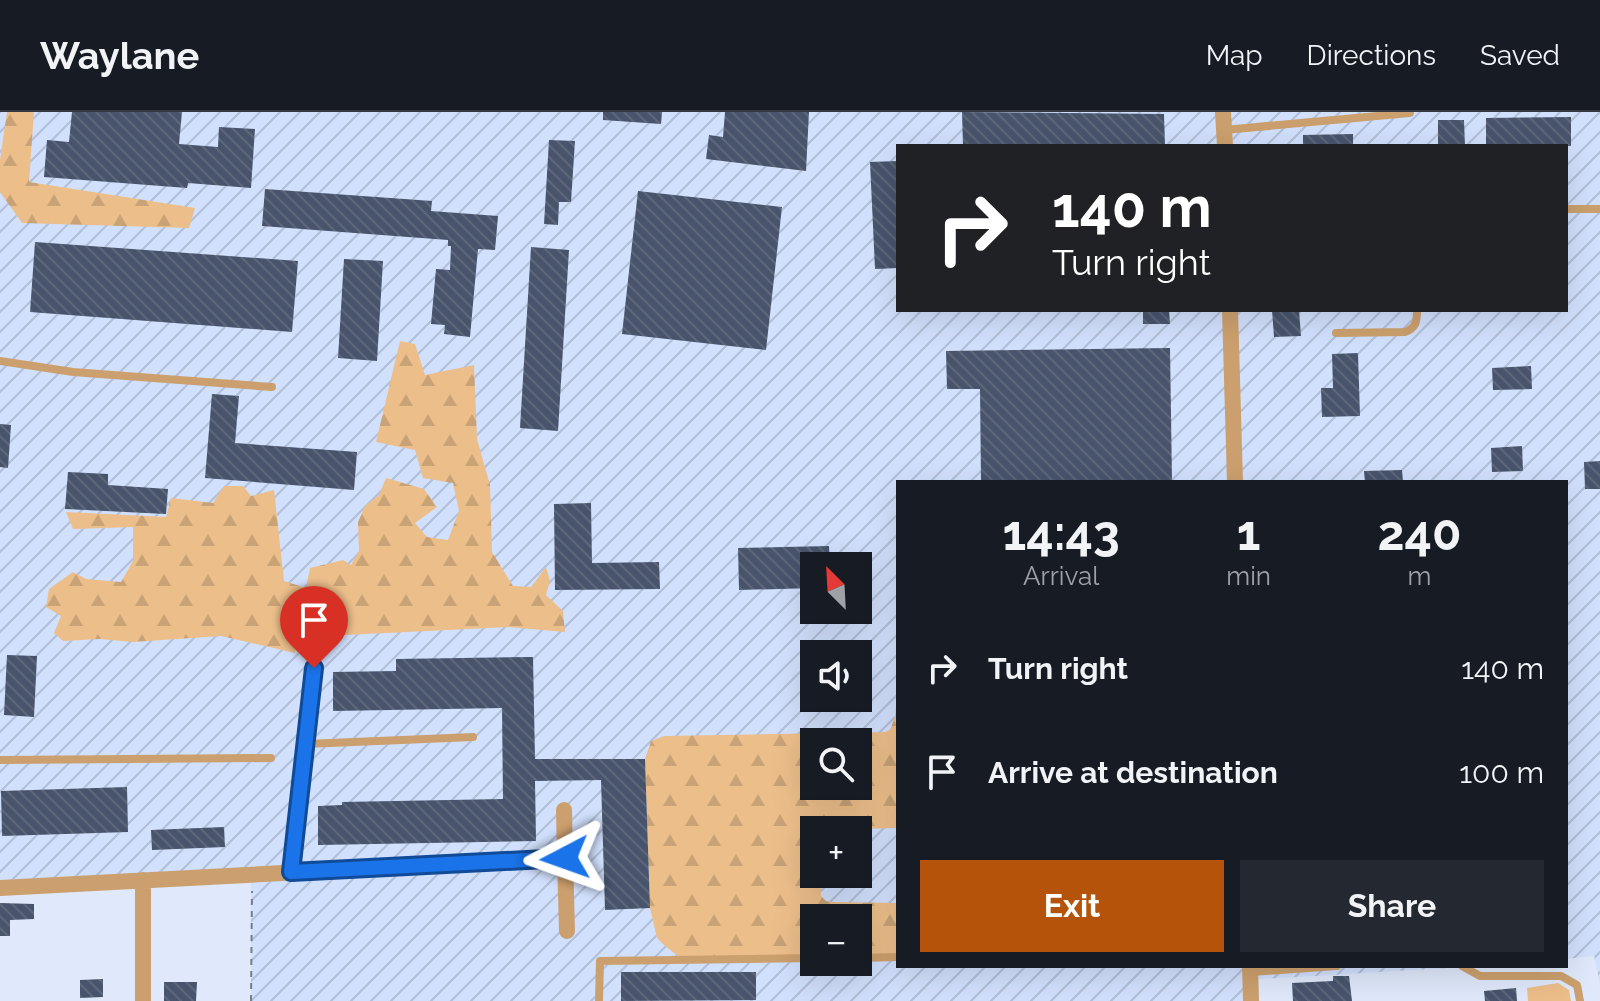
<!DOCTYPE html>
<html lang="en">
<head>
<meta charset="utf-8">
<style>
  :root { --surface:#171b24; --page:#242831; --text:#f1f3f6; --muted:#9ea1a6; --line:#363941; --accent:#b45309 }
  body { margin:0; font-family:Raleway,sans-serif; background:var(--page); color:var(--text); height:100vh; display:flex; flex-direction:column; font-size:30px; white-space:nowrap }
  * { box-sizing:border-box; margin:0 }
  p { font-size:26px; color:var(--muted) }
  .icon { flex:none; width:44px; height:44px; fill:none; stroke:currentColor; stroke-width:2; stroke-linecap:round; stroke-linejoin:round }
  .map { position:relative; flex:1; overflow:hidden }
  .side { position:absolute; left:896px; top:368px; width:672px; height:488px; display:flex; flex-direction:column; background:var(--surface); border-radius:0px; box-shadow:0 8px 32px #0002 }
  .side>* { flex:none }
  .top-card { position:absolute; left:896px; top:32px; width:672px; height:168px; border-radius:0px; box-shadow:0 8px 32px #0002; background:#202124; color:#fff; overflow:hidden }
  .needle { width:52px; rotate:336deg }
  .controls { position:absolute; left:800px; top:440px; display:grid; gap:16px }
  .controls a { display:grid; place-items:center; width:72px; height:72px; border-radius:0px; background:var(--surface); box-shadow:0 8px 32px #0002; font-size:40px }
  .pin { position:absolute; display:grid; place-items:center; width:68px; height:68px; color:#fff; margin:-82px -34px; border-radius:50% 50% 50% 0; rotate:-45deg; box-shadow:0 0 8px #0007 }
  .pin .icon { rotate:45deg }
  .me { position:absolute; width:88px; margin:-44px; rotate:266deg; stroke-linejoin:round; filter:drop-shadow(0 0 6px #0008) }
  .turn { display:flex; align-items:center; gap:28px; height:168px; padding:0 24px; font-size:36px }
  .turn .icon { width:104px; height:104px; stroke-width:2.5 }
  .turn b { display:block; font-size:56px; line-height:68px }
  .eta { display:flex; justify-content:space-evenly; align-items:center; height:136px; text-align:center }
  .eta b { font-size:48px; font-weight:700; line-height:56px }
  .action { display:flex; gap:16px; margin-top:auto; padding:16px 24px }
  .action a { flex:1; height:92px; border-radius:0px; background:var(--accent); color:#fff; font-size:32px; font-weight:700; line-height:92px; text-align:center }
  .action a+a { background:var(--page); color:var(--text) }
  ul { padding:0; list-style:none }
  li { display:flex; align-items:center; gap:24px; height:104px; padding:0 24px }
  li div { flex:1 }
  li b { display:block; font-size:30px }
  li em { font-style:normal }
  header { display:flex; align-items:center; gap:48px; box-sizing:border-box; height:112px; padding:0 40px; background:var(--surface); border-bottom:2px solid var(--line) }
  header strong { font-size:38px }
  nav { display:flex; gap:44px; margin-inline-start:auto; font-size:28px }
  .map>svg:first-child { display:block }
  .industrial { fill:url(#industrial-furrows); fill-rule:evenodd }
  .green { fill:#ecbe8a }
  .forest { fill:url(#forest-firs); fill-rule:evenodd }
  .building { fill:url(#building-back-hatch) }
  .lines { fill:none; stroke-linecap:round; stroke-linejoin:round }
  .path { stroke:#767d8b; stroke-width:2; stroke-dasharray:6 6; stroke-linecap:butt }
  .lane { stroke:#cca06e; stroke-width:8 }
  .street { stroke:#cca06e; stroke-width:16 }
  .route-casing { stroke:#114b97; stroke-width:20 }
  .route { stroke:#1a73e8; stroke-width:14 }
</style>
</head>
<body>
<header>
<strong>Waylane</strong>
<nav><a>Map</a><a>Directions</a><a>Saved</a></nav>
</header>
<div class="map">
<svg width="1600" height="889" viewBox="0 0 1600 889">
  <defs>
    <pattern id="industrial-furrows" width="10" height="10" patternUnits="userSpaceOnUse" patternTransform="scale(2)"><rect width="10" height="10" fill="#d1e0fd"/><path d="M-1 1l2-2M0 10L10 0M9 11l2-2" fill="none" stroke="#b2bfd8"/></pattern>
    <pattern id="forest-firs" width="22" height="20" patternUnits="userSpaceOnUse" patternTransform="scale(2)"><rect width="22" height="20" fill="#ecbe8a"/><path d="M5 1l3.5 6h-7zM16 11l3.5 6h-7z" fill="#c9a276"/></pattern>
    <pattern id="building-back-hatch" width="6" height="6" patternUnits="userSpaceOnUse" patternTransform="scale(2)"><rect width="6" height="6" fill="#47546c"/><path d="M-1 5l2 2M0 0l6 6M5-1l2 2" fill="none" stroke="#5d687b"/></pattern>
  </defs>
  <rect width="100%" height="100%" fill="#dfe9fb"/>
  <path class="industrial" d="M0,0H1600V872L1594,844L1566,847V370H898V854H1482L1244,868V889H251V762L0,776ZM898,34H1566V198H898ZM814,454H858V498H814ZM814,542H858V586H814ZM814,630H858V674H814ZM814,718H858V762H814ZM814,806H858V850H814Z"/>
  <path class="green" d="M1558,871L1569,878L1571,889H1528L1527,876Z"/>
  <path class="forest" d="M7,0H34L29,70L195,96L189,116L22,111L0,80V48Z
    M400,229L415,232L425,263L474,253L477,327L490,373L492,440L513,474L531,475L546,455L550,469L546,483L563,499L565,520L509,515L345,523L296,519L295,541L221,524L133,530L100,527L63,529L54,521L61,504L46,495L49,477L73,460L86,467L121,470L133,449V415L73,417L66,400L166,405L171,386L213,391L224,374H243L251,384L274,378L284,469L306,476L310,456L343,448L351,453L359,439L358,410L365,394L379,383L386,366L424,377L437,395L415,411L427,425L448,428L459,399L453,371L423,366L415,338L376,330Z
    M898,571V716L814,718V762H820L821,784L826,789L834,790L898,791V845L858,846V806H814V846L683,848L664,833L657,826L650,796L645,647L651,629L664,624L885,620L890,618L895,605ZM814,630H858V674H814Z"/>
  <path class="building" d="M72,0H182L179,32L218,35L219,15L255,17L251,76L188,71L187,76L44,65L47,28L69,30Z
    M603,0H662L661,12L603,8Z
    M725,0H809L806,59L706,47L709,23L723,25Z
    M962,0L1164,2L1165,34H963Z
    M1571,5V34H1486V6Z
    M1438,8H1464L1465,34H1438Z
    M1353,22V34H1303V23Z
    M549,28L575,29L571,90H559L558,113L544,112Z
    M898,49V156L875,157L870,50Z
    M265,77L432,89L431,99L498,104L495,138L478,137L470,225L444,222L445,213L431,212L436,157L450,158L451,134H448V128L262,114Z
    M638,79L782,95L766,238L622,222Z
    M35,130L298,149L292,220L30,200Z
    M531,135L569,138L558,319L520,316Z
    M344,147L383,149L377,249L338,246Z
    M1143,198H1169L1170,212H1143Z
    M1272,198H1299L1301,224L1274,225Z
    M1170,236L1172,370H981L980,277H947L946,239Z
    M1358,241L1360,304L1322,305L1321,276H1333L1332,242Z
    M1531,254L1532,277L1493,278L1492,256Z
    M212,282L239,284L235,331L357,340L354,378L205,366Z
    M0,312L11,313L8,356L0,355Z
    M1522,334L1523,359L1492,360L1491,336Z
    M1600,349V377H1585L1584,350Z
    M1402,358L1403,370H1365L1364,359Z
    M68,360L108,362V373L168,377L166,402L65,397Z
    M591,391L592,451L659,450L660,477L555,478L554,392Z
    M829,434L830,454H814V476L739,478L738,436Z
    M7,543L37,544L34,605L4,603Z
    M533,545L535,647H645L650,796L605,798L601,668L535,669L536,729L318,733V694L342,693V690L503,687L502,596L333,599V560L396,559V547Z
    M127,675L128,720L2,724L1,679Z
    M224,715L225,735L152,738L151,718Z
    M0,791L34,792V807L10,808V824H0Z
    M621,860H756V888L621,889Z
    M1333,864H1349L1352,889H1293L1292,871L1333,869Z
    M103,867V885L80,886V868Z
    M164,870H197L196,889H164Z
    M1516,876L1517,889H1485L1484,879Z"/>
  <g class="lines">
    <path class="path" d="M251,889L252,779"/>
    <path class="lane" d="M1224,18L1410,1
      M1566,97H1600
      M1336,221L1405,220C1416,216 1417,210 1417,198
      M0,249L73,260L272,275
      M306,632L473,625
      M0,648L271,646
      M291,760L314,556
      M858,846L898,845
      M1462,854L1480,864H1561L1577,873L1580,889
      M1251,860L1337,854
      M599,889L600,849L814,846"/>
    <path class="street" d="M1223,0L1225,34
      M1230,198L1235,370
      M565,746L567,819
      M143,768V889
      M0,776L565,746L564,698
      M1250,854L1251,889"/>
  </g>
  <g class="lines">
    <g class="route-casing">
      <path id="route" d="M314,556L291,760L565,746"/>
    </g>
    <use href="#route" class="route"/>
  </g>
</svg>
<div class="controls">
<a><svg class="needle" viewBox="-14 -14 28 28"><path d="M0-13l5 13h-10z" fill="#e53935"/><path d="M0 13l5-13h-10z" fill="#9ea1a6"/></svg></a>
<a><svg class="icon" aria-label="sound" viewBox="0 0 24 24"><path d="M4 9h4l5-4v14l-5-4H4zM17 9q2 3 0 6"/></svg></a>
<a><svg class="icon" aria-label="search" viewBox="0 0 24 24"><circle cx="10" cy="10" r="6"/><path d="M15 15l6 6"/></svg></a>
<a>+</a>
<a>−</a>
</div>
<div class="pin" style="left:314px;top:556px;background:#d93025"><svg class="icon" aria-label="arrive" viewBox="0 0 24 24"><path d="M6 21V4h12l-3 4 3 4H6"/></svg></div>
<svg class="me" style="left:565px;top:746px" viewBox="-20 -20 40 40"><path d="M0-17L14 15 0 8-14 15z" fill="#1a73e8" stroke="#fff" stroke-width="4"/></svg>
<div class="top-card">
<div class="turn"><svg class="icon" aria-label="right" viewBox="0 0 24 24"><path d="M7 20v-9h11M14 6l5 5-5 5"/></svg><div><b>140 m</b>Turn right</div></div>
</div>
<section class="side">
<div class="eta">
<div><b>14:43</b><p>Arrival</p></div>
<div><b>1</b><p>min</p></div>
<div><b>240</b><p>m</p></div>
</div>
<ul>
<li><svg class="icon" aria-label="right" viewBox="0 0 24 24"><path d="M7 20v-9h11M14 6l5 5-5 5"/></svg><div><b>Turn right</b></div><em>140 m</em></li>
<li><svg class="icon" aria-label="arrive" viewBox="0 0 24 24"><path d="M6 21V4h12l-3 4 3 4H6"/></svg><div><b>Arrive at destination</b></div><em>100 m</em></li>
</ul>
<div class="action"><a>Exit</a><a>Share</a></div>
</section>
</div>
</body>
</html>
